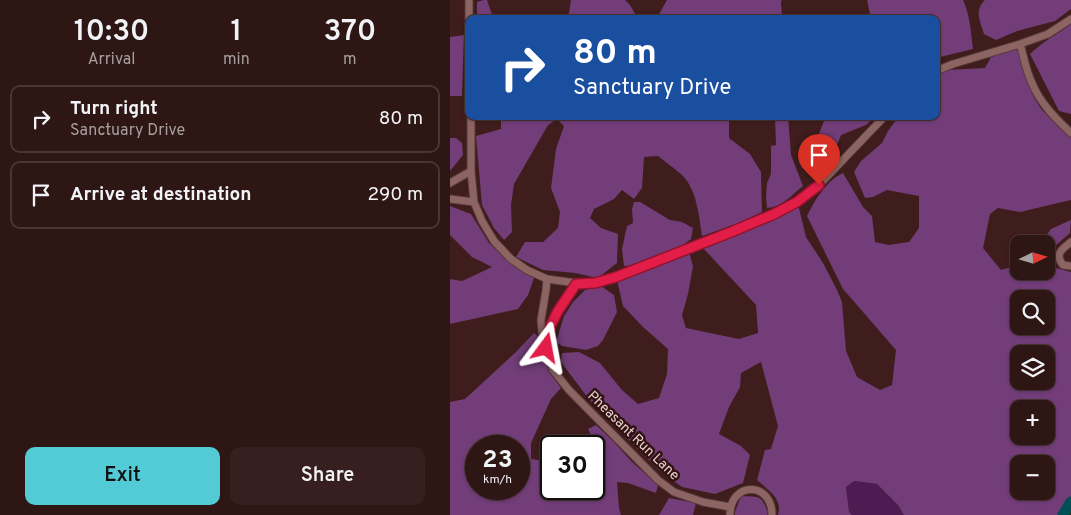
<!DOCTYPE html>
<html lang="en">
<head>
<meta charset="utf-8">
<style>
  :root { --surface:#2e1615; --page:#361f1e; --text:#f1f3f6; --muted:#a79fa0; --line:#493534; --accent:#52cbd7 }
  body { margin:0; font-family:Overpass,sans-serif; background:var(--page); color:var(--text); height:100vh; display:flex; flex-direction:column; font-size:19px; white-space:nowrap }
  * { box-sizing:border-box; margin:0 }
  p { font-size:16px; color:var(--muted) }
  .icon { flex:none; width:28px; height:28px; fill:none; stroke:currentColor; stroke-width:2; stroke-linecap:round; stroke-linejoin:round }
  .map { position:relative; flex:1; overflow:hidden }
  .side { display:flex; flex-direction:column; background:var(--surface); width:450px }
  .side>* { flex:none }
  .guide { position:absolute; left:15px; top:15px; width:475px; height:105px; border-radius:10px; box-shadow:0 1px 4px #0004,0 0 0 1px var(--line); background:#1a4fa0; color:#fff; overflow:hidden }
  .needle { width:32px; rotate:85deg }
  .tools { position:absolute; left:560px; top:235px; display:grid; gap:10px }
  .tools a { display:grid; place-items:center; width:45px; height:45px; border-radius:10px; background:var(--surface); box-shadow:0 1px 4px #0004,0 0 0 1px var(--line); font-size:25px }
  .speed { position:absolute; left:15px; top:435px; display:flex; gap:10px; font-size:25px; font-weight:700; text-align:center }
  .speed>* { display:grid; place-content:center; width:65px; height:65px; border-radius:50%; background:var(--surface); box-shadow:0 1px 4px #0004,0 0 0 1px var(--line); line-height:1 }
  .speed small { font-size:12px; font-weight:400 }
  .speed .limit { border:2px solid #111; border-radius:8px; background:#fff; color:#111 }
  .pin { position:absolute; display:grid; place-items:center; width:42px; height:42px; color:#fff; margin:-51px -21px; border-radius:50% 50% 50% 0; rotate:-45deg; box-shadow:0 0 5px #0007 }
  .pin .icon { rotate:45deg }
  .me { position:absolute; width:55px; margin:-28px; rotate:13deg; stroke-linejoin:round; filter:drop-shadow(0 0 4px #0008) }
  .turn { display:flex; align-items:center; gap:18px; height:105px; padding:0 25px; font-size:22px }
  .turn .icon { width:65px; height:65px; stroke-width:2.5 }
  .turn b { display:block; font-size:35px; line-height:42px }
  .eta { display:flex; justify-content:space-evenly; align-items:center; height:85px; text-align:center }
  .eta b { font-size:30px; font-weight:600; line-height:35px }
  .action { display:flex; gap:10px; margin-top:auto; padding:10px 25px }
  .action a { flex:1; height:58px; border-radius:10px; background:var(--accent); color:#111; font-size:20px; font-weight:600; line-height:58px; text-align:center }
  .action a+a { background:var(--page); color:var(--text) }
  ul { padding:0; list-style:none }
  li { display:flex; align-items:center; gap:15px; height:68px; margin:0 10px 8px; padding:0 15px; border:2px solid var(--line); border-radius:10px }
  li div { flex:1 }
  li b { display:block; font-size:19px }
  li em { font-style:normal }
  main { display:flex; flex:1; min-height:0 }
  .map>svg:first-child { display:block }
  .green { fill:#4e1c53 }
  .forest { fill:#723d78; fill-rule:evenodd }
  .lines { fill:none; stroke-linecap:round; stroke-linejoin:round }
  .river { stroke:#004f55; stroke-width:11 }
  .minor-casing { stroke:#563b3a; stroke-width:9 }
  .minor { stroke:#8c6462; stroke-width:7 }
  .route-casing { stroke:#92132f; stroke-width:12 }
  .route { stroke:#e11d48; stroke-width:9 }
  .labels { text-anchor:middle; stroke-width:5; stroke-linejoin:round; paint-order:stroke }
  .street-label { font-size:14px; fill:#e8d1cf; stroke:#331312 }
</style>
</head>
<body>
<main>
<section class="side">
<div class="eta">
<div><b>10:30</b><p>Arrival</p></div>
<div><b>1</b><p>min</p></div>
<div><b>370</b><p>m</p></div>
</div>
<ul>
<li><svg class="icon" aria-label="right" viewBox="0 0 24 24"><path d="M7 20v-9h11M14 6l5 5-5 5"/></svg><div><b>Turn right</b><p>Sanctuary Drive</p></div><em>80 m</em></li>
<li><svg class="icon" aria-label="arrive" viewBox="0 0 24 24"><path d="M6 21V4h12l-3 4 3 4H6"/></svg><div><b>Arrive at destination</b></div><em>290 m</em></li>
</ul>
<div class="action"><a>Exit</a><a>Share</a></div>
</section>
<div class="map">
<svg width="621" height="515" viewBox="0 0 621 515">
  <rect width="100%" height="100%" fill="#3e1d1c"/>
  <path class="green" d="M403,481L427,484L448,505L454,515H402L399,512L396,487Z"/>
  <path class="forest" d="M34,0H37L41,12L46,19H27V2Z
    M121,0H175L180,5L188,19H118Z
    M217,0H332L331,2L332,19H296L286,14L282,19H200L208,16Z
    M417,0H513C520,15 521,33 523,49L486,58V19H421Z
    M535,0H621V9L605,21L567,31L546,40L534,34C530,21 524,10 535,0Z
    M621,24V114L609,111L580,54C592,42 608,34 621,24Z
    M14,35L12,96H0V37Z
    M567,49C574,68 580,96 593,111C602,120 613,128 621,138V200L570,212L548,208L540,214L533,248L551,270L569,265V271H596V244H590L601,229L621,220L620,233L605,246L606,268L621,272V502L613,515H454L448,505L427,484L404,481L396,487L399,512L402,515H328C333,499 318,490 307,480L315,450L321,449L328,426L311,362L291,373L290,387L279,407L269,434L291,446L300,455L293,483L265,494L232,487L209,470L173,434L138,398L111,362L112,353L129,352L150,363L172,390L188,404L209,398L217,374L218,349L193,327L173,306L167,280L239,252L243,266L238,294L232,315L236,328L289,339L308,333L306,305L253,248L348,204L356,237L373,263L387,290L392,302L396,351L407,377L430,390L442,385L446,350L393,289L357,216C365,200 376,181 393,173L413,207L422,216L425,242L439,245L459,242L469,228V196L437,190L423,197L415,198L404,172L411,161L432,143L438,131L449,116H486V75L497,70L535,68L541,57ZM569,299H596V326H569ZM569,354H596V381H569ZM569,409H596V436H569ZM569,464H596V491H569Z
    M51,116H279V138L300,154L311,172L312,212L286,224L252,236C249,216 247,191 233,176C226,169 216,163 208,156L194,157L192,188L184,199L172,190L164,199L144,209L140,218L151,228L168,234L167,263L148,278L125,273L93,270L66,257L75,242H93L108,228L110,212L101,188L106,149L114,126L107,119L98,125L64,184L61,205L62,232L54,240L44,228L32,205L26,136L51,129Z
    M325,116H338L341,155L353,186C342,195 332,207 317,208L316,197L317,183L321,174V146L326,145Z
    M376,116H426L416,125L391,135L383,155L370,173L360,175L355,160L366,141Z
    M0,138H6L12,143L13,155L0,171Z
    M184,202H190L220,220L232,222L243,228L241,239L228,249L215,252L198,261L178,266H174L172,249L177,226L183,223L182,209Z
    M0,206L21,214L39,243L65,267L84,278L78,295L68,309L0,324V279L12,281L42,267L22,257L0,235Z
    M151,286L164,295L167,312L153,340L148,346L136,350L112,346L106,342L114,316L123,302L135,290Z
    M84,333L89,337L100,373L111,388L101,399L81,443V459L101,462V489H144V451L146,446L138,429L146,425L164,442L181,461L208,485L206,493L178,483L167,482L169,508L171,515H0V402L15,399L66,352ZM26,446H69V489H26Z
    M291,496C309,497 312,494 318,514L317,515H285V512Z
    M219,498L246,503L243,515H209Z"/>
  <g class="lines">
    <path class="river" d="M613,515L621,502"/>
    <g class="minor-casing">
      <path id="minor" d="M19,0V19
        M570,44C574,57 576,71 582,83C590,103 606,119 621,133
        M486,71L503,64L570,44L598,34L621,19
        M21,116V171L24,202L32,221L44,241L61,259L77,270L97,279L126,283H145L166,277L253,244L324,214L347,201L369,185L435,116
        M0,183L21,171
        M0,199L24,202
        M621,242C612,249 604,254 613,265L621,266
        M97,279L96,290L91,320L92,332L103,370L119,390L208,480L224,492L253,502L280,507
        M97,345L101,325L108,311L126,283
        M280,515C280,481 322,481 322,515"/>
    </g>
    <use href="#minor" class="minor"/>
  </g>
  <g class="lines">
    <g class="route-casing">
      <path id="route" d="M96,348L101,325L108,311L126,284L145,283L166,277L281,232L324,214L347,202L369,185"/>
    </g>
    <use href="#route" class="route"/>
  </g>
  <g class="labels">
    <g class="street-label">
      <text transform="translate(184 435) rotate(44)" y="5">Pheasant Run Lane</text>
    </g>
  </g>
</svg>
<div class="tools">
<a><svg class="needle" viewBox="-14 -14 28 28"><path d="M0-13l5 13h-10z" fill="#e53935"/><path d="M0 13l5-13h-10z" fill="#a79fa0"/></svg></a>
<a><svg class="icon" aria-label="search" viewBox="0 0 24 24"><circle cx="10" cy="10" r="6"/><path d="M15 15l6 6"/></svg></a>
<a><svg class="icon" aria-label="layers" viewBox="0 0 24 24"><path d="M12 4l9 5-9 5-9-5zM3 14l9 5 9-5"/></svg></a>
<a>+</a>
<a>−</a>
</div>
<div class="speed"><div>23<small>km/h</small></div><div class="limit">30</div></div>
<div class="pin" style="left:369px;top:185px;background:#d93025"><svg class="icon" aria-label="arrive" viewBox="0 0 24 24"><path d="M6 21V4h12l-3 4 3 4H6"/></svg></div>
<svg class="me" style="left:96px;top:348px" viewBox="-20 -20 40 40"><path d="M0-17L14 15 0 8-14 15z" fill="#e11d48" stroke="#fff" stroke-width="4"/></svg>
<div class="guide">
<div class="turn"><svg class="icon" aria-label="right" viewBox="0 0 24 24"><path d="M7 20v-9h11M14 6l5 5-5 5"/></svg><div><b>80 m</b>Sanctuary Drive</div></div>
</div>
</div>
</main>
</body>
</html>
